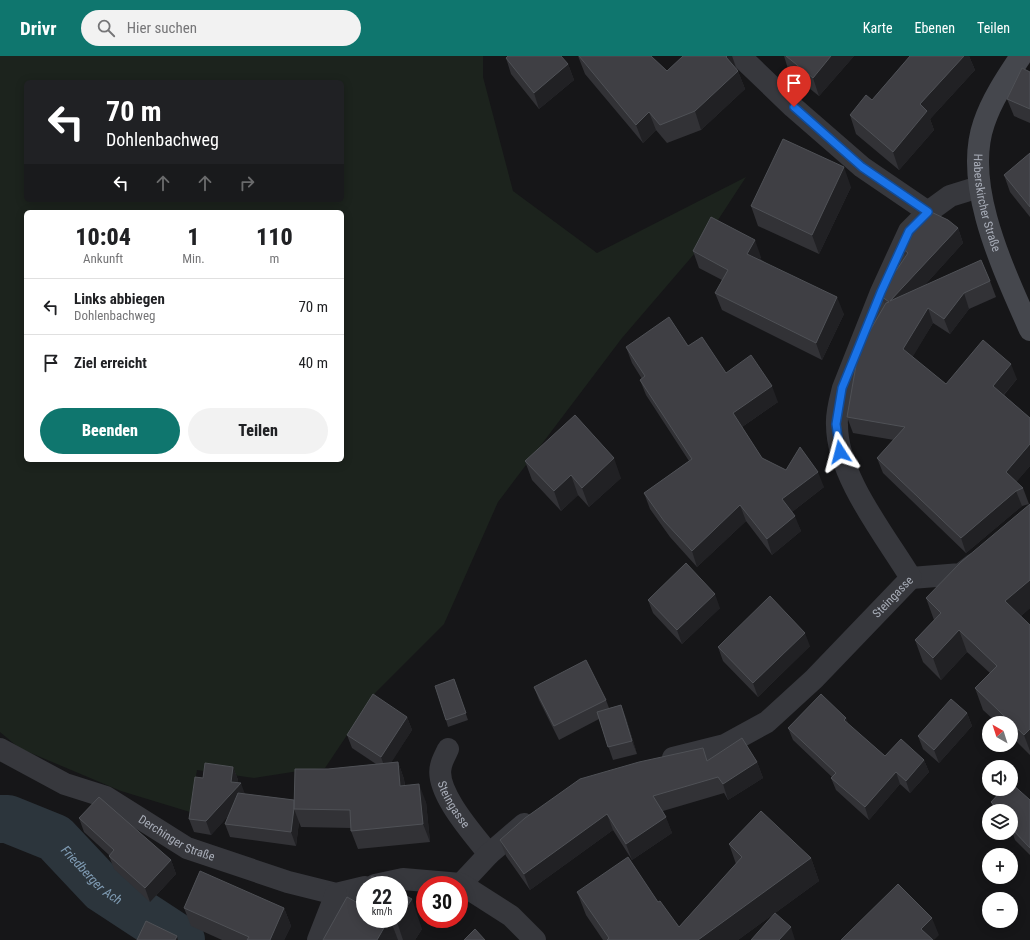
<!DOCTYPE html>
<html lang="de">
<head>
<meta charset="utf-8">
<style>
  :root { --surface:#fff; --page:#f2f2f2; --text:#202124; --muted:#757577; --line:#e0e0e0; --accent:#0f766e }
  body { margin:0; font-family:"Roboto Condensed",sans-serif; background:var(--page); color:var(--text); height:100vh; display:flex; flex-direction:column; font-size:15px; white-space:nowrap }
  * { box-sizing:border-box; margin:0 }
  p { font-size:13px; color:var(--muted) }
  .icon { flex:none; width:22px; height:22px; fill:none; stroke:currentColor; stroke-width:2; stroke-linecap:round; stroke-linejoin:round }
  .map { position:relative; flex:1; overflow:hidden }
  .panel { position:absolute; left:24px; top:154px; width:320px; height:252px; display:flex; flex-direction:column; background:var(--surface); border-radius:6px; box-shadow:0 2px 10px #0003 }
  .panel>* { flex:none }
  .hud { position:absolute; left:24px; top:24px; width:320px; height:122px; border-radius:6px; box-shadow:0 2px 10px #0003; background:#202124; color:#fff; overflow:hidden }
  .needle { width:26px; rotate:321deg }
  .fabs { position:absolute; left:982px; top:660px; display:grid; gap:8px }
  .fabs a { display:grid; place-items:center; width:36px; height:36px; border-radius:50%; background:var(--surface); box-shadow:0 2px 10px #0003; font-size:20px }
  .speed { position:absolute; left:356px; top:820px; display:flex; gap:8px; font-size:20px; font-weight:700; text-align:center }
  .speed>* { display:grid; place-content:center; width:52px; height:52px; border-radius:50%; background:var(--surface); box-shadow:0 2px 10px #0003; line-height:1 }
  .speed small { font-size:10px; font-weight:400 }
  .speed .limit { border:6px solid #d22; background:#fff; color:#111 }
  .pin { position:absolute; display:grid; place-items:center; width:34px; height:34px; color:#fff; margin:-41px -17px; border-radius:50% 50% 50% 0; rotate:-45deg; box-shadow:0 0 4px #0007 }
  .pin .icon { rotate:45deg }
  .me { position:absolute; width:44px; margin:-22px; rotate:351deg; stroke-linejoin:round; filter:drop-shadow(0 0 3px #0008) }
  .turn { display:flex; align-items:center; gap:14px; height:84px; padding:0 16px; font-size:18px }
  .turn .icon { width:52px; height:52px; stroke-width:2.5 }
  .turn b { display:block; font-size:28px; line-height:34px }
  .lanes { display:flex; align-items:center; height:38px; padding:0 16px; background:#0003; justify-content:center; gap:20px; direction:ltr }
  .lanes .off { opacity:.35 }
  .eta { display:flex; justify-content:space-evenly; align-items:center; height:68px; text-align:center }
  .eta b { font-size:24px; font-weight:800; line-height:28px }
  .action { display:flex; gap:8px; margin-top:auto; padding:8px 16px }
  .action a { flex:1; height:46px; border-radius:24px; background:var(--accent); color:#fff; font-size:16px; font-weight:800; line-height:46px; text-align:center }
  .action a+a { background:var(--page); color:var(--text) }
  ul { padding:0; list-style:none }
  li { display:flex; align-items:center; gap:12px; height:56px; padding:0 16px; border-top:1px solid var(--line) }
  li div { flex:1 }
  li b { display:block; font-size:15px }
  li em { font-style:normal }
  header { display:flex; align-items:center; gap:24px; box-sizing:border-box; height:56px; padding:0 20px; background:var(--accent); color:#fff }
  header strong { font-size:19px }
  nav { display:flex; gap:22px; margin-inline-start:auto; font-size:14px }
  .search { width:280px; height:36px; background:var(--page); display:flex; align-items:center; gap:10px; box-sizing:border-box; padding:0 14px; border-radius:22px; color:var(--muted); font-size:15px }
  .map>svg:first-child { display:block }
  .green { fill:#1c231d; fill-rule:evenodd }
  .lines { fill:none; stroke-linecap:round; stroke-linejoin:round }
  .river { stroke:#2c353c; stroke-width:48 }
  .street { stroke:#37383d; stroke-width:22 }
  .secondary { stroke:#45474d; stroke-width:22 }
  .wall { fill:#323236 }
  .shaded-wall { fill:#212124 }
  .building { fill:#3f3f44; stroke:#4f5156 }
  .route-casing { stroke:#114b97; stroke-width:10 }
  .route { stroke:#1a73e8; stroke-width:7 }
  .labels { text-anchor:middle; stroke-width:4; stroke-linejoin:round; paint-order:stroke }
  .street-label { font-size:12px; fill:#a8adb8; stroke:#111113 }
  .water-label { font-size:13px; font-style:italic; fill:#7f9bb3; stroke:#111113 }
</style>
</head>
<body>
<header>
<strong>Drivr</strong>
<div class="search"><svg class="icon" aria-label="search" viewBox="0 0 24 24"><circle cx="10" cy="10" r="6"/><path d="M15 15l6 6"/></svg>Hier suchen</div>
<nav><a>Karte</a><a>Ebenen</a><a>Teilen</a></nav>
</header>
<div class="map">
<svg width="1030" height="884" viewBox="0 0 1030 884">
  <rect width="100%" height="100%" fill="#161618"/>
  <path class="green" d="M0,0H483V21L513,135L597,197L746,121L701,190L622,282L498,446L444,568L376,636L325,712L305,714L254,722L197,714L190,756L121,735L19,692L0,676ZM26,26H342V144H26ZM26,156H342V404H26Z"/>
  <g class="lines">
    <path class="river" id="s1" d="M0,763H8L55,782L103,833L181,884"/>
    <g class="street">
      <path d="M740,0L793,51L862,111L928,156"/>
      <path d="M911,522L961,518L974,508"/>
      <path id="s2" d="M0,693L65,728L106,741L187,792L288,826L336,838L365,831"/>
      <path id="s3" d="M448,693C446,698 442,704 441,710C434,735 474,779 489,798"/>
      <path id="s4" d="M673,702L725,689L767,666L814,623L911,522C885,479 837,420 837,369C836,357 840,344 843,332L881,236L909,175L928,156L950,140L979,131"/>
      <path d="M461,828L489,798L524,768"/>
      <path d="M375,829L403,823L461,828L511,860L535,884"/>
      <path d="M318,884L336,838"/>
    </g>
    <path class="secondary" id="s5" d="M1021,0C1007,21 992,43 984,67C962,130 1005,216 1030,274"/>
  </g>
  <path class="wall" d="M578,0H651L667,15L683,0H732L745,33L701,74L667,87L656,74L643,87L585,18Z
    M784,0H854L819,40L789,16Z
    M910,0H969L975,14L930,63L934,74L899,114L856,78L850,59L872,44Z
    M506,2L568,8L574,24L539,53L511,18Z
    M1030,16V67L1014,60L1007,43Z
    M1030,97V161L1010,136L1004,119Z
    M851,131L819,198L758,170L751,150Z
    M958,172L963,187L924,230L990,225L996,241L969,253L950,278L933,267L912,301L946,328L1017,323L1004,339L1030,362V410L1016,426L1023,432L1029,448L1022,450L966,497L883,417L877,402L894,384L853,377L847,361L885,249L881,240L905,200L902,192Z
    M693,195L761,201L760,203L844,258L822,304L722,254L715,237L722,224L699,212Z
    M688,290L726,317L778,346L742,371L762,402L786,414L824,431L792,456L801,475L772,499L746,465L697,511L670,481L650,453L644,437L689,405L646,339L640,324L642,323L632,307L626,291Z
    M525,405L621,422L589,451L578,439L561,455L532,424Z
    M1030,448V552L1021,560L1030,569V699L1011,680V667H997L983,654L975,632L990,617L967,596L941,624L923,606L915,584L934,564L926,542Z
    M648,544L720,552L682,588L653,557Z
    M810,590L758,641L723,605L718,591Z
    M454,623L468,664L448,671L446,664Z
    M534,631L606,644L609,652L621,649L626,662L637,698L613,704L599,663L559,684L539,644Z
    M967,657L972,670L939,707L923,693L918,680Z
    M407,661L412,674L391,706H398L404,723L405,730L426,746L430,786L358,793L351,775V772L301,771L299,766L296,790L230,781L225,768L228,760L211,779L194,776L189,763L233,711L238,724L237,727L245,738L294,744L328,713L376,708L352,692L347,679Z
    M846,662L848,668L885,700L924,704L929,716L910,737L900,728L869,764L836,734L831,722L832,721L793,684L788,672Z
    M707,705L757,706L763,722L728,744L724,737L663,755L672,777L632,804L613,774L530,834L506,800L500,784Z
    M1030,744V799L1015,784L1011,772V755H994L991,746Z
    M79,762L171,804L176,818L150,846L114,813L109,800V799L84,776Z
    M729,788L811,802L819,825L738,884H603L586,859L577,836L658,846L679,871L736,808Z
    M184,852H284L291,870L284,884H222L191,870Z
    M365,863H399L422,873L415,884H323Z"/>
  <path class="shaded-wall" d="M727,0H732L737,15H738L745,33L701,74L695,55Z
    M831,0H854L819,40L813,22Z
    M964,0H969L975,14L930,63L934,74L899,114L893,96L920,48Z
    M568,8L574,24L539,53L534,37Z
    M649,56L656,74L643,87L636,69Z
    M844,111L851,131L819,198L812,179Z
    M958,172L963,187L896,261L890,245Z
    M755,184L761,201L753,215L747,198Z
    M964,237L969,253L950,278L944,263Z
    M837,241L844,258L822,304L816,287Z
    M928,252L933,267L908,309L903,293Z
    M1011,308L1017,323L998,345L993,330Z
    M772,330L778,346L739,373L733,357Z
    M1030,388V410L1012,431L1006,416Z
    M614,402L621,422L589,451L582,432Z
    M818,416L824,431L788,459L782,443Z
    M571,419L578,439L561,455L554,435Z
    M1016,435L1022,450L966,497L961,482Z
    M740,449L746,465L697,511L692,495Z
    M795,460L801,475L772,499L767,483Z
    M1030,524V552L1013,567L1005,545Z
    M715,538L720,552L682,588L677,574Z
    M959,574L967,596L941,624L933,602Z
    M805,577L810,590L758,641L753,627Z
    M621,649L626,662L637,698L632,685Z
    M967,657L972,670L939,707L934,694Z
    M407,661L412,674L386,715L381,701Z
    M846,662L851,674L844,664Z
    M1030,673V695L1024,679Z
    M924,704L929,716L910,737L906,725Z
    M398,706L404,723L406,748L400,730Z
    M757,706L763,722L728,744L723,728Z
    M233,711L238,724L237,732L241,727L246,741L211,779L206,765L231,726Z
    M896,716L900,728L869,764L865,751Z
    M419,728L426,746L430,786L423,768Z
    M294,753L299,766L296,790L291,776Z
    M607,758L613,774L530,834L524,818Z
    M666,761L672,777L632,804L626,788Z
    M811,802L819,825L738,884H698Z
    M171,804L176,818L150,846L145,832Z
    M412,843L422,873L415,884H403L397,866L398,863H399V862Z
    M284,852L291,870L284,884H270Z
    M932,862L939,879L934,884H925L921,873Z
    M389,863H390L398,884H377Z
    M791,871L795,884H779Z
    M177,880L178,884H175Z"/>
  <path class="building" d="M508,0H561L568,8L534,37L506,2Z
    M579,0H651L667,15L683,0H727L726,1L738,15L695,55L660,69L649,56L636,69Z
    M786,0H831L813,22Z
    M910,0H964L920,48L927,55L893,96L850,59L866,39L872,44Z
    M1022,12L1030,16V53L1007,43Z
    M783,83L844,111L812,179L751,150Z
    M1030,97V151L1004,119Z
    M927,154L948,164L958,172L890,245L981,204L990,225L964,237L944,263L928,252L903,293L946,328L983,284L1011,308L993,330L1030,362V388L1006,416L1023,432L1016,435L961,482L877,402L905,371L847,361L858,298L864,285L886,247L889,246L881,240L885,231L908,197L902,192L910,174L917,164Z
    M711,161L755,184L747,198L837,241L816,287L715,237L728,214L693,195Z
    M669,261L688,290L702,281L726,317L751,299L772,330L733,357L762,402L786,414L800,391L818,416L782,443L795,460L767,483L740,449L692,495L664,465L644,437L692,403L640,324L645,320L626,291Z
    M575,359L614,402L582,432L571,419L554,435L525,405Z
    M1030,448V524L1005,545L1030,569V673L1024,679L975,632L997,610L959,574L933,602L915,584L941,557L926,542L961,506Z
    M686,507L715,538L677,574L648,544Z
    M770,540L805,577L753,627L718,591Z
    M586,604L606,644L554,670L534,631Z
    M454,623L466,657L446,664L435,630Z
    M373,638L407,661L381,701L347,679Z
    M821,638L846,662L844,664L885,700L901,683L924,704L906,725L896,716L865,751L831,722L836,717L788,672Z
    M951,643L967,657L934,694L918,680Z
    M621,649L632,685L608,691L597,656Z
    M742,682L757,706L723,728L718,721L653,740L666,761L626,788L607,758L524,818L500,784L525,762L580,723L639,706L703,692L707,705Z
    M398,706L400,730L419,728L423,768L351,775L350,754L294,753L295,713H328Z
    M205,707L233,711L231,726L241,727L206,765L189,763L195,721L203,722Z
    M1011,727L1030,744V792L1011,772L1015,768L1011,765V755H1000L991,746L1003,733H1011Z
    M238,737L294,744V752L291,776L225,768Z
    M99,741L171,804L145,832L109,800L114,794L79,762Z
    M761,755L811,802L698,884H607L609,882L577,836L628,801L658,846L660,845L679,871L742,801L729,788Z
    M200,815L284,852L270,884H247L249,881L184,852Z
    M372,820L388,829H366Z
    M898,828L932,862L921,873L933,884H841Z
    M365,831V863H389L377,884H323L347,841L356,846Z
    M399,836L412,843L399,862Z
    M775,857L791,871L779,884H751Z
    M391,863H398L397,866Z
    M146,865L177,880L175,884H137Z
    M475,873L485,884H464Z"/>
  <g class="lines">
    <g class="route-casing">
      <path id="route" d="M794,51L862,111L928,156L909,175L881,236L842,332L836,368L840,396"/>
    </g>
    <use href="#route" class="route"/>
  </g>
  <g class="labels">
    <g class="street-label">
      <text dy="4" stroke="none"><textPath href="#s5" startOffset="158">Haberskircher Straße</textPath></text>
      <text dy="4" stroke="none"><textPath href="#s4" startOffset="279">Steingasse</textPath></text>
      <text dy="4" stroke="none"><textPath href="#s3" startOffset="60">Steingasse</textPath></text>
      <text dy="4" stroke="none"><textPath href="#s2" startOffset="199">Derchinger Straße</textPath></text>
    </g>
    <g class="water-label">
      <text dy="5" stroke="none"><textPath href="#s1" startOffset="111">Friedberger Ach</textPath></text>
    </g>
  </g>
</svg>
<div class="fabs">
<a><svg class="needle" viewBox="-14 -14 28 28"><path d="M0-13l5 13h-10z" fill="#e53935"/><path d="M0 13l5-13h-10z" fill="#757577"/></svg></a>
<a><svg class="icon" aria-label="sound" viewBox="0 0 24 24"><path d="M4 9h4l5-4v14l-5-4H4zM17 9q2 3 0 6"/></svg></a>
<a><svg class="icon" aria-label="layers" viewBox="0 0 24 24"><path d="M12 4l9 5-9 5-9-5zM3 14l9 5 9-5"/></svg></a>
<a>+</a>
<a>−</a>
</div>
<div class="speed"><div>22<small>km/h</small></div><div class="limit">30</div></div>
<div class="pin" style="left:794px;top:51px;background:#d93025"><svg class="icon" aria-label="arrive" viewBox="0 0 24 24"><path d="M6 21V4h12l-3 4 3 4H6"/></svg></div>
<svg class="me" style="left:840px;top:396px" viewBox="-20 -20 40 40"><path d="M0-17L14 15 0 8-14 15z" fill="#1a73e8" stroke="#fff" stroke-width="4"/></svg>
<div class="hud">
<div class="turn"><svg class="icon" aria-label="left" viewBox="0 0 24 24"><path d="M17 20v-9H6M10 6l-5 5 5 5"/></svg><div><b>70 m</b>Dohlenbachweg</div></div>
<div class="lanes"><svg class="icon" aria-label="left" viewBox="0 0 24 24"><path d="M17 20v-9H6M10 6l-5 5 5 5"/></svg><svg class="icon off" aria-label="ahead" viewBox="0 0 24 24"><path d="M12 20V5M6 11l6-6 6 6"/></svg><svg class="icon off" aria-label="ahead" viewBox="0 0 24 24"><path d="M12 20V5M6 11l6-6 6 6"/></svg><svg class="icon off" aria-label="right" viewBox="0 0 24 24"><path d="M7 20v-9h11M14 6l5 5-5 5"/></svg></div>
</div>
<section class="panel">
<div class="eta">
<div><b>10:04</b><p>Ankunft</p></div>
<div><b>1</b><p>Min.</p></div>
<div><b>110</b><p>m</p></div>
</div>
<ul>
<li><svg class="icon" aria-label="left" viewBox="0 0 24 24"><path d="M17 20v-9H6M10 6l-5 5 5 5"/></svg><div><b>Links abbiegen</b><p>Dohlenbachweg</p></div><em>70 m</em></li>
<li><svg class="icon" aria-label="arrive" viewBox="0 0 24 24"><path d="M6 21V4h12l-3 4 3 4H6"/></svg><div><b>Ziel erreicht</b></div><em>40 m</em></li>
</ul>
<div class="action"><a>Beenden</a><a>Teilen</a></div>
</section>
</div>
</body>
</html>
